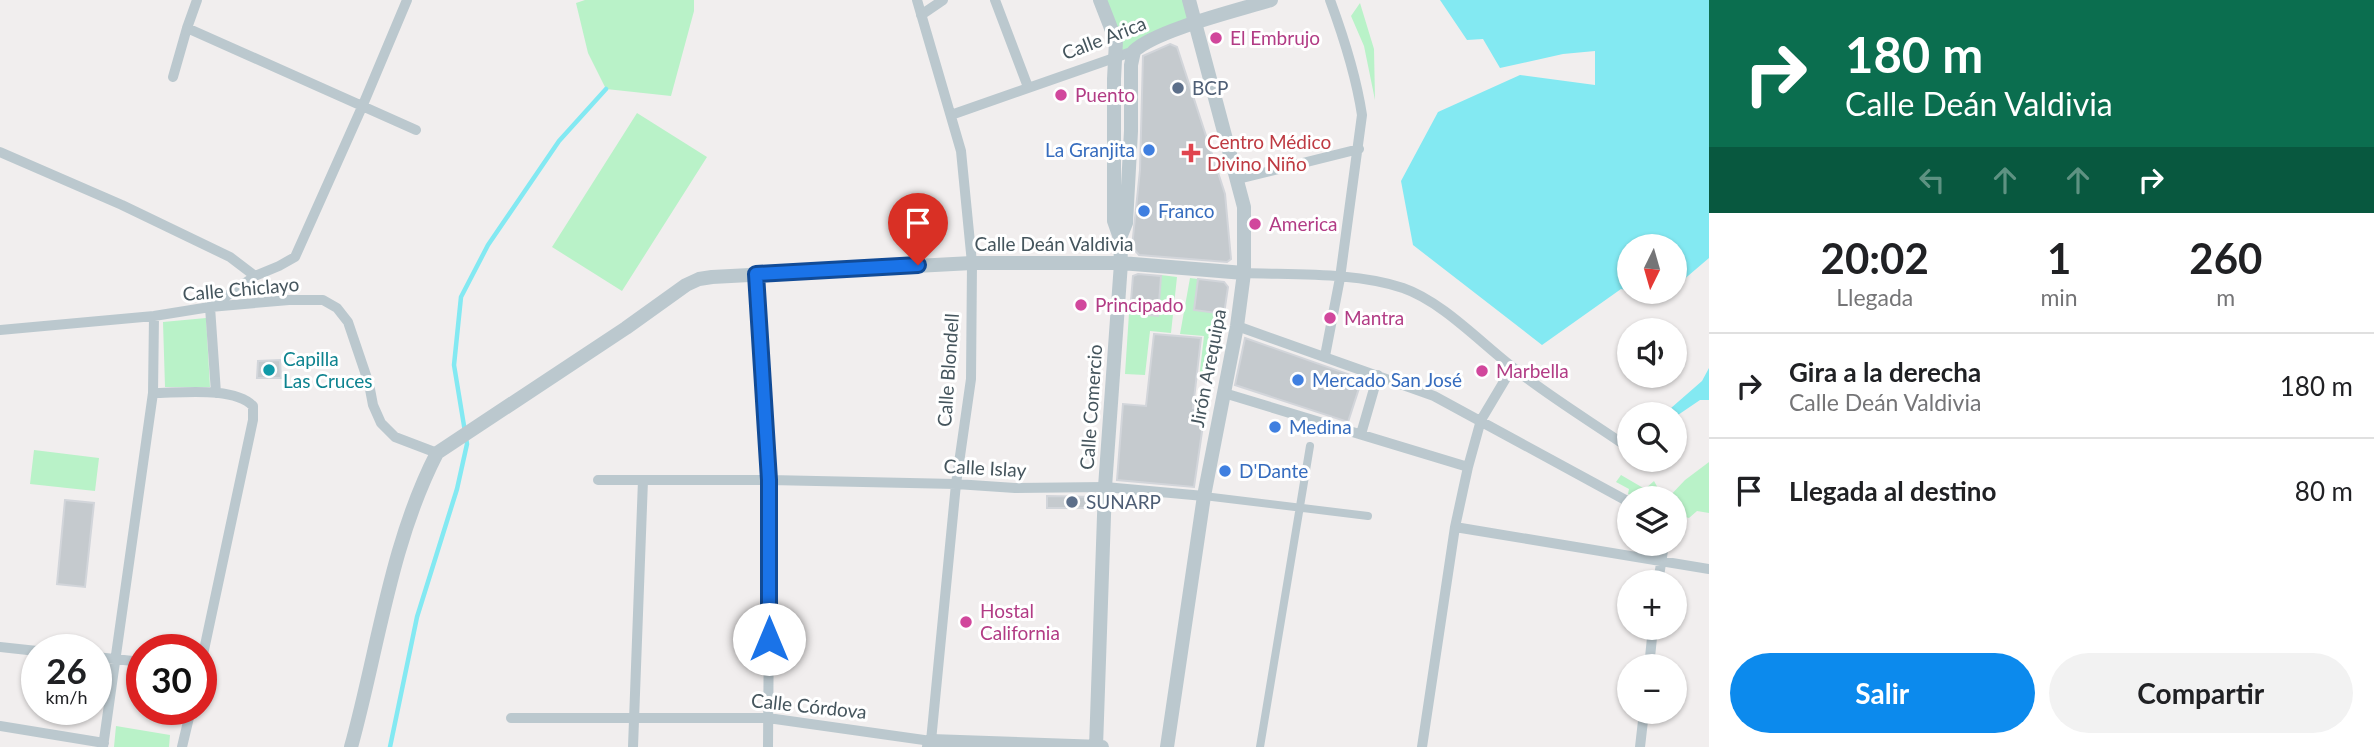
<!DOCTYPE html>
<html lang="es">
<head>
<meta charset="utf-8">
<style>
  :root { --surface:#fff; --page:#f2f2f2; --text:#202124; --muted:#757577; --line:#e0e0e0; --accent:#0c8aed }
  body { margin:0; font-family:Lato,sans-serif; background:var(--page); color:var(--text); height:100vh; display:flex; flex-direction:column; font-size:26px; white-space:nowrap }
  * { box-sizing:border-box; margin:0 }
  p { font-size:23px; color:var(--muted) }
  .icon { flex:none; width:38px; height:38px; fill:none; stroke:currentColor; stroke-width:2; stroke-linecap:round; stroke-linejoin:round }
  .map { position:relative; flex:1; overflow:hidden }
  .side { display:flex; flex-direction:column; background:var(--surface); width:665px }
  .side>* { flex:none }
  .top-card { background:#0b6e4f; color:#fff; overflow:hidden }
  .needle { width:46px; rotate:185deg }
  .tools { position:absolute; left:1617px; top:234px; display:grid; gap:14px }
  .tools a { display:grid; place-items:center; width:70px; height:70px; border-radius:50%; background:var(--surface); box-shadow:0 2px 5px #0004; font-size:35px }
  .speed { position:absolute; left:21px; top:634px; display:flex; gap:14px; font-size:35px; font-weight:700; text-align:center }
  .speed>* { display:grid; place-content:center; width:91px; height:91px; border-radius:50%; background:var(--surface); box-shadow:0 2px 5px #0004; line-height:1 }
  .speed small { font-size:18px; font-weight:400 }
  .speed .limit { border:10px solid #d22; background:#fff; color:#111 }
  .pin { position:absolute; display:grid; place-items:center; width:60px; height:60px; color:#fff; margin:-72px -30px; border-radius:50% 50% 50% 0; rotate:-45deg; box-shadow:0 0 7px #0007 }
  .pin .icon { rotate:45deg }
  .me { position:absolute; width:77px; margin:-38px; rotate:0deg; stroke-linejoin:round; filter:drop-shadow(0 0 5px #0008) }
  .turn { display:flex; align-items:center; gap:24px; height:147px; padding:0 21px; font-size:32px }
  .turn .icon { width:91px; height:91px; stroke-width:2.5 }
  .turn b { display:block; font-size:49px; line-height:60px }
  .lanes { display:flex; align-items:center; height:66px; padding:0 21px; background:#0003; justify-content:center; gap:35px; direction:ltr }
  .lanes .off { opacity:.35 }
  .eta { display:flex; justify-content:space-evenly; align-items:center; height:119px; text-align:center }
  .eta b { font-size:42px; font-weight:700; line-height:49px }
  .action { display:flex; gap:14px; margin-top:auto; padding:14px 21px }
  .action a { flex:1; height:80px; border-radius:42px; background:var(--accent); color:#fff; font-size:28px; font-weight:700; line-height:80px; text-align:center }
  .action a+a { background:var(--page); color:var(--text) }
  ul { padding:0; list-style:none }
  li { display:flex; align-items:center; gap:21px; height:105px; padding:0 21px; border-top:2px solid var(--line) }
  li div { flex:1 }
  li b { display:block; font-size:26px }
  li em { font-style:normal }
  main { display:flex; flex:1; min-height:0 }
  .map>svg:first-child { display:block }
  .green { fill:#b9f2c8 }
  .water { fill:#83e9f2 }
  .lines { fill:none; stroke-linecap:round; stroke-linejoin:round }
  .stream { stroke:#83e9f2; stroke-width:4.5 }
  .building { fill:#c5cace; stroke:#d2d5da; stroke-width:2 }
  .pedestrian { stroke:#bbc8ce; stroke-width:8 }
  .minor { stroke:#bbc8ce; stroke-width:10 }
  .tertiary { stroke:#bbc8ce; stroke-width:14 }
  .route-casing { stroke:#114b97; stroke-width:18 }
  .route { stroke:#1a73e8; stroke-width:12 }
  .hotel-dot { fill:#d1479c; stroke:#fff; stroke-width:2.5 }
  .service-dot { fill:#5c6f8a; stroke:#fff; stroke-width:2.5 }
  .shop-dot { fill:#3f7fe0; stroke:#fff; stroke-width:2.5 }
  .health-dot { fill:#e0444e; stroke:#fff; stroke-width:2.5 }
  .culture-dot { fill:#0f9aa8; stroke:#fff; stroke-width:2.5 }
  .labels { text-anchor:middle; stroke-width:6; stroke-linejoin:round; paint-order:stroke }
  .street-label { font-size:19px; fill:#45555d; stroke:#fff }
  .hotel-label { font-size:19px; fill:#b23c85; stroke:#fff; text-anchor:start }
  .service-label { font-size:19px; fill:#4e5e75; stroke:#fff; text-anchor:start }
  .health-label { font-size:19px; fill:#be3a42; stroke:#fff; text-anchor:start }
  .shop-label { font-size:19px; fill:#366cbe; stroke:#fff; text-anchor:start }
  .culture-label { font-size:19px; fill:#0d838f; stroke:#fff; text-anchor:start }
</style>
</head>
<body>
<main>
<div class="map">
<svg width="1709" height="747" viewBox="0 0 1709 747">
  <rect width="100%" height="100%" fill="#f1eeee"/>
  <path class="green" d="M585,0H694V11L671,96L606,89L588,53L576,3Z
    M1100,0H1189L1195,23L1117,55Z
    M1360,3L1374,49L1375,100L1364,46L1351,16Z
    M637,113L707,157L622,291L552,247Z
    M1161,275L1177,277L1171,333L1150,331L1145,375L1125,374L1129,313L1157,315Z
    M1190,278L1198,279L1194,310L1224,314L1211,380L1199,379L1204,336L1180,334Z
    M206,318L210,387H165L163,322Z
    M34,450L99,458L95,491L30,484Z
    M1709,462V513L1697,511L1689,518L1675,514V499H1667L1685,480Z
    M1621,475L1645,489L1654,481L1664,499H1639L1628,494L1629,489L1616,482Z
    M116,726L170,735L169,747H114Z"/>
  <path class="water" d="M1440,0H1709V258L1675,287V247H1629V291L1621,289L1542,345L1413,245L1401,181L1438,112L1520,75L1595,85V51L1563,54L1500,68L1483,39L1467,40Z
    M1709,368V400H1700L1675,417V415H1663L1702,381Z"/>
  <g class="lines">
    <path class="stream" d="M390,747L417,617L457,489L467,444L454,365L461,297L488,245L559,141L606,89"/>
  </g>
  <path class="building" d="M1170,44L1177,47L1225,194L1231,259L1227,262L1139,255L1132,247L1140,170L1143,56Z
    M1138,274L1161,276L1158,316L1130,313L1133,276Z
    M1198,279L1224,282L1228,287L1224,314L1194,310Z
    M1154,334L1201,338L1193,408L1205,411L1194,487L1117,480L1123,404L1146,406Z
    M1245,338L1362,379L1348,422L1235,385Z
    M280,360L281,378H257L258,361Z
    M1047,496L1095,497V508H1047Z
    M65,500L94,503L85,587L57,584Z"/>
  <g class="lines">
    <path class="pedestrian" d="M1204,496L1368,516
      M1260,747L1310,446"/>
    <path class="minor" d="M995,0L1028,87
      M921,15L943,0
      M187,28L416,130
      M173,77L187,28L197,0
      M951,115L1134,51
      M0,152L122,205L230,257L255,276
      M1238,179L1359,149
      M1244,273C1294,275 1356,272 1403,288C1441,301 1479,341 1511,366C1548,396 1590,421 1629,448
      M756,274L770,480L768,747
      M210,307L216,393
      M211,307L255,276L279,266L295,257L362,107L407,0
      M1237,326L1434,396L1629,502
      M0,330L154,316L210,307L289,300H323L337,308L348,322L369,384L373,405L381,423L395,437L437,453
      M1325,356L1340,278L1362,115C1356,75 1344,38 1330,0
      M153,393C180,393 234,386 253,406V420L201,664
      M1224,393L1468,467
      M1361,434L1378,375
      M598,480H770L956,484L1015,488L1105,487L1204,496
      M1455,527L1709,569
      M1658,583L1664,544
      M0,647L37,651
      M96,657L142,662
      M1649,667L1653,628
      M511,718H768L931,741L956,484L971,379L972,263L961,151L917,0
      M0,726L104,743
      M103,747L153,393L154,316
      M182,747L191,709
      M633,747L643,480
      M1422,747L1455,527L1468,467L1481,420L1512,368
      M1640,747L1644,712"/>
    <path class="tertiary" d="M1120,238L1126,223L1131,131V65L1134,51C1156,30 1239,10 1271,0
      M351,747C378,650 390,544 437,453L626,328L686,285L699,279L712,277L972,263H1121L1244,273
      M929,747L931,741L1102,747
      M1096,747L1105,487L1121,263L1120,238L1114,221V79L1116,41L1100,0
      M1167,747L1204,496L1237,326L1244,273V207L1189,0"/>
  </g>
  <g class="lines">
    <g class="route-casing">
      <path id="route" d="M769,639V480L756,274L918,265"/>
    </g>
    <use href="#route" class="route"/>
  </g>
  <g class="hotel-dot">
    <circle cx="1216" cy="38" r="7"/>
    <circle cx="1061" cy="95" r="7"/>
    <circle cx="1255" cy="224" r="7"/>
    <circle cx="1081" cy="305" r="7"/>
    <circle cx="1330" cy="318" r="7"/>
    <circle cx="1482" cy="371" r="7"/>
    <circle cx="966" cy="622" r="7"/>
  </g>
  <g class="service-dot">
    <circle cx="1178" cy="88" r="7"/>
    <circle cx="1072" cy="502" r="7"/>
  </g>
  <g class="shop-dot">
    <circle cx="1149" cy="150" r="7"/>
    <circle cx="1144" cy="211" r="7"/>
    <circle cx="1298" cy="380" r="7"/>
    <circle cx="1275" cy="427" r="7"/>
    <circle cx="1225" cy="471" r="7"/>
  </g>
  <path class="health-dot" d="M1187.5 142.5h7v7h7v7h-7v7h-7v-7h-7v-7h7z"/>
  <circle class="culture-dot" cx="269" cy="370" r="7"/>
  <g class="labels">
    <g class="street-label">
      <text transform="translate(1104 38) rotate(-21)" y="7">Calle Arica</text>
      <text x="1054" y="251">Calle Deán Valdivia</text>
      <text transform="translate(241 289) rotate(-5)" y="7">Calle Chiclayo</text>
      <text transform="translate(1208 368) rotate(-79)" y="7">Jirón Arequipa</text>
      <text transform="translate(948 370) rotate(-86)" y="7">Calle Blondell</text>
      <text transform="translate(1091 407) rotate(-86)" y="7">Calle Comercio</text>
      <text transform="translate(985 468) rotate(3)" y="7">Calle Islay</text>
      <text transform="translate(809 706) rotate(6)" y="7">Calle Córdova</text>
    </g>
    <g class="hotel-label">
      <text x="1230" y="45">El Embrujo</text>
      <text x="1075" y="102">Puento</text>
      <text x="1269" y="231">America</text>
      <text x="1095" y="312">Principado</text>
      <text x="1344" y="325">Mantra</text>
      <text x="1496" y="378">Marbella</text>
      <text x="980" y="618">Hostal<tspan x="980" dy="22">California</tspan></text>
    </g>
    <g class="service-label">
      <text x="1192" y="95">BCP</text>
      <text x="1086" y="509">SUNARP</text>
    </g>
    <g class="health-label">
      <text x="1207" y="149">Centro Médico<tspan x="1207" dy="22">Divino Niño</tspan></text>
    </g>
    <g class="shop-label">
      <text x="1135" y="157" text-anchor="end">La Granjita</text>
      <text x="1158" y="218">Franco</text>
      <text x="1312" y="387">Mercado San José</text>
      <text x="1289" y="434">Medina</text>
      <text x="1239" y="478">D'Dante</text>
    </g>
    <g class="culture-label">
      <text x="283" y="366">Capilla<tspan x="283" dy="22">Las Cruces</tspan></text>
    </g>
  </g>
</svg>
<div class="tools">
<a><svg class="needle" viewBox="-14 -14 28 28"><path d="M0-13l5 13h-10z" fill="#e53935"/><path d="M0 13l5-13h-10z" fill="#757577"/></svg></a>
<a><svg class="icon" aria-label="sound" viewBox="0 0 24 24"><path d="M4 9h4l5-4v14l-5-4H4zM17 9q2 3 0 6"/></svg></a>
<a><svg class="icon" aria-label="search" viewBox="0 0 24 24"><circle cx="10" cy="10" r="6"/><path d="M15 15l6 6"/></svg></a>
<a><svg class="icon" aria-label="layers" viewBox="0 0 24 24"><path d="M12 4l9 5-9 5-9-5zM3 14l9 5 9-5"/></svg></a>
<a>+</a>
<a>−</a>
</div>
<div class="speed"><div>26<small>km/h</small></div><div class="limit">30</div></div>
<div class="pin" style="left:918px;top:265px;background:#d93025"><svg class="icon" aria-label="arrive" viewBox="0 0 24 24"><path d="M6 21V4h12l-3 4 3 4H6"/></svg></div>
<svg class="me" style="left:769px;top:639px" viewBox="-20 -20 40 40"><circle r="19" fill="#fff"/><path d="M0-13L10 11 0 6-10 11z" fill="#1a73e8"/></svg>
</div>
<section class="side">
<div class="top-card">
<div class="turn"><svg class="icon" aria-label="right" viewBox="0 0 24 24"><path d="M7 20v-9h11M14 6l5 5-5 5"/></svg><div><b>180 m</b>Calle Deán Valdivia</div></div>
<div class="lanes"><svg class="icon off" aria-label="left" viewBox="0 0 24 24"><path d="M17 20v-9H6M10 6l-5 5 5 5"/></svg><svg class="icon off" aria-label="ahead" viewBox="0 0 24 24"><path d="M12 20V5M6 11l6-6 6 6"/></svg><svg class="icon off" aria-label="ahead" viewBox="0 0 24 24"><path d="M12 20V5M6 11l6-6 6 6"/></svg><svg class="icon" aria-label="right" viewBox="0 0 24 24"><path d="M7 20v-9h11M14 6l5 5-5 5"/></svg></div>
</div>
<div class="eta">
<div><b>20:02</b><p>Llegada</p></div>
<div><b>1</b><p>min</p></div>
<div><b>260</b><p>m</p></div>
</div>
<ul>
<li><svg class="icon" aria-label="right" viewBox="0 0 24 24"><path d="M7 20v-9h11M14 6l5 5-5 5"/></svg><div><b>Gira a la derecha</b><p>Calle Deán Valdivia</p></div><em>180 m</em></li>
<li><svg class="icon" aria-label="arrive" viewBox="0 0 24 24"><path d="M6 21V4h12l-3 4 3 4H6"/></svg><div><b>Llegada al destino</b></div><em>80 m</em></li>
</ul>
<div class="action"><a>Salir</a><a>Compartir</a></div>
</section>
</main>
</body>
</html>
